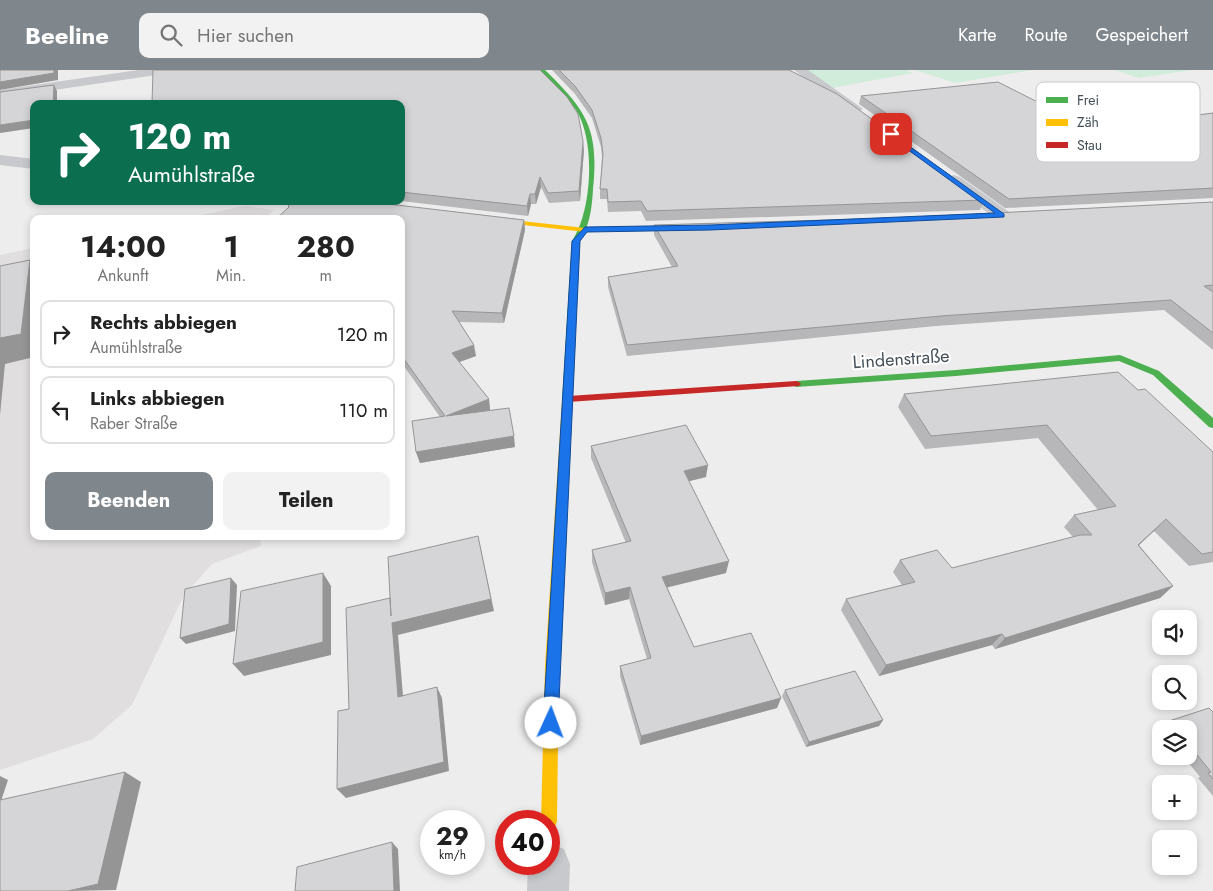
<!DOCTYPE html>
<html lang="de">
<head>
<meta charset="utf-8">
<style>
  :root { --surface:#fff; --page:#f2f2f2; --text:#222; --muted:#767676; --line:#e0e0e0; --accent:#80878c }
  body { margin:0; font-family:Jost,sans-serif; background:var(--page); color:var(--text); height:100vh; display:flex; flex-direction:column; font-size:19px; white-space:nowrap }
  * { box-sizing:border-box; margin:0 }
  p { font-size:16px; color:var(--muted) }
  .icon { flex:none; width:28px; height:28px; fill:none; stroke:currentColor; stroke-width:2; stroke-linecap:round; stroke-linejoin:round }
  .map { position:relative; flex:1; overflow:hidden }
  .panel { position:absolute; left:30px; top:145px; width:375px; height:325px; display:flex; flex-direction:column; background:var(--surface); border-radius:10px; box-shadow:0 2px 8px #0003 }
  .panel>* { flex:none }
  .top-card { position:absolute; left:30px; top:30px; width:375px; height:105px; border-radius:10px; box-shadow:0 2px 8px #0003; background:#0b6e4f; color:#fff; overflow:hidden }
  .fabs { position:absolute; left:1152px; top:540px; display:grid; gap:10px }
  .fabs a { display:grid; place-items:center; width:45px; height:45px; border-radius:10px; background:var(--surface); box-shadow:0 2px 8px #0003; font-size:25px }
  .speed { position:absolute; left:420px; top:740px; display:flex; gap:10px; font-size:25px; font-weight:700; text-align:center }
  .speed>* { display:grid; place-content:center; width:65px; height:65px; border-radius:50%; background:var(--surface); box-shadow:0 2px 8px #0003; line-height:1 }
  .speed small { font-size:12px; font-weight:400 }
  .speed .limit { border:8px solid #d22; background:#fff; color:#111 }
  .pin { position:absolute; display:grid; place-items:center; width:42px; height:42px; color:#fff; margin:-21px; border-radius:10px; box-shadow:0 2px 8px #0006 }
  .me { position:absolute; width:55px; margin:-28px; rotate:2deg; stroke-linejoin:round; filter:drop-shadow(0 0 4px #0008) }
  .turn { display:flex; align-items:center; gap:18px; height:105px; padding:0 15px; font-size:22px }
  .turn .icon { width:65px; height:65px; stroke-width:2.5 }
  .turn b { display:block; font-size:35px; line-height:42px }
  .eta { display:flex; justify-content:space-evenly; align-items:center; height:85px; text-align:center }
  .eta b { font-size:30px; font-weight:700; line-height:35px }
  .primary-button { display:flex; gap:10px; margin-top:auto; padding:10px 15px }
  .primary-button a { flex:1; height:58px; border-radius:10px; background:var(--accent); color:#fff; font-size:20px; font-weight:700; line-height:58px; text-align:center }
  .primary-button a+a { background:var(--page); color:var(--text) }
  ul { padding:0; list-style:none }
  li { display:flex; align-items:center; gap:15px; height:68px; margin:0 10px 8px; padding:0 5px; border:2px solid var(--line); border-radius:10px }
  li div { flex:1 }
  li b { display:block; font-size:19px }
  li em { font-style:normal }
  header { display:flex; align-items:center; gap:30px; box-sizing:border-box; height:70px; padding:0 25px; background:var(--accent); color:#fff }
  header strong { font-size:24px }
  nav { display:flex; gap:28px; margin-inline-start:auto; font-size:18px }
  .search { width:350px; height:45px; background:var(--page); display:flex; align-items:center; gap:12px; box-sizing:border-box; padding:0 18px; border-radius:10px; color:var(--muted); font-size:19px }
  .map>svg:first-child { display:block }
  .education { fill:#e0dede }
  .green { fill:#d2ecdb }
  .lines { fill:none; stroke-linecap:round; stroke-linejoin:round }
  .street { fill:#c7c9cc; fill-rule:evenodd }
  .fast { fill:#4caf50; fill-rule:evenodd }
  .slow { fill:#ffc107; fill-rule:evenodd }
  .jam { fill:#c62828; fill-rule:evenodd }
  .wall { fill:#b7b7b9 }
  .shaded-wall { fill:#959596 }
  .building { fill:#d5d5d7; stroke:#959596 }
  .route { fill:#1a73e8; stroke:#114b97 }
  .labels { text-anchor:middle; stroke-width:4; stroke-linejoin:round; paint-order:stroke }
  .street-label { font-size:18px; fill:#455058; stroke:#fff }
  .key { fill:#fff; stroke:#c7cacd; stroke-width:1 }
  .key-label { font-size:14px; fill:#455058 }
</style>
</head>
<body>
<header>
<strong>Beeline</strong>
<div class="search"><svg class="icon" aria-label="search" viewBox="0 0 24 24"><circle cx="10" cy="10" r="6"/><path d="M15 15l6 6"/></svg>Hier suchen</div>
<nav><a>Karte</a><a>Route</a><a>Gespeichert</a></nav>
</header>
<div class="map">
<svg width="1213" height="821" viewBox="0 0 1213 821">
  <rect width="100%" height="100%" fill="#eeeded"/>
  <path class="education" d="M245,136L274,140L264,149H181Z
    M34,178V466H260L261,476L212,494L184,525L132,635L93,669L0,700V185Z"/>
  <path class="green" d="M800,0H906L913,3L827,19Z
    M915,0H1033L955,13Z
    M1115,0H1192L1139,8Z"/>
  <g class="lines">
    <path class="street" d="M138,0H169L163,4L0,28V20Z
      M794,0H808L863,39L856,43L851,42Z
      M0,85L34,89V99L0,95Z
      M954,105L960,107L1008,141L1011,145L1008,149H996L948,113L946,110L948,107Z
      M549,773L564,779L570,794L569,821H527L528,794H549Z"/>
    <path class="fast" d="M540,0H545C587,41 599,59 593,119C592,137 590,155 580,171L572,331L567,334L562,331L572,171C592,141 596,71 576,40C566,25 552,13 540,0Z
      M1120,285L1159,301L1213,348V358L1209,357L1153,305L1119,291L956,306L796,317L791,314L796,311L956,300Z"/>
    <path class="slow" d="M484,147L585,158L691,156L695,158L691,160L585,162L487,151L483,149Z
      M567,328L572,331L559,596L557,751L555,757L549,759V751H541L545,596L562,331Z"/>
    <path class="jam" d="M796,311L799,312L801,314L799,316L568,332L563,329L568,326Z"/>
  </g>
  <path class="wall" d="M552,0H789L984,130L980,140L646,151L641,141L608,142L607,129H600V119L602,88L601,77L592,48L575,24Z
    M861,26L1091,59L1213,43V128L1005,138L859,34Z
    M401,34L584,80L580,131L549,133L541,117L536,134H531L528,146L401,131Z
    M286,131H363L524,150L525,160L504,253L459,252L476,286L459,292L489,329L490,340L489,341L515,377L420,393L416,382L440,347L401,292V149L289,138Z
    M1213,132V280L1164,240L936,256L627,286L608,217V207L672,197L654,165V155L896,148Z
    M1138,320L1213,382V492L1189,496L1154,461L1139,475L1173,516L1160,528L995,579L992,575L879,606L841,540L846,529L902,515L893,502L900,490L952,498L1073,467L1064,457L1074,445L1098,440L1038,368L925,379L898,337L904,324Z
    M591,376L706,407L689,411L726,503L667,517L694,577L781,628L777,638L640,675L620,606V596L647,589L629,529L605,535L592,492V480L626,473L591,388Z
    M785,620L883,650L879,656L806,677L782,626Z
    M1213,642V726L1198,708L1200,707L1183,686H1189V659H1161L1160,657L1169,651Z"/>
  <path class="shaded-wall" d="M54,0H58V10L0,20V12Z
    M54,15L57,21V34H53Z
    M34,50V58L0,63V55Z
    M583,71L584,80L580,131L579,121Z
    M540,107L541,117L536,134L535,124Z
    M530,124L531,134L528,146L527,136Z
    M524,150L525,160L504,253L502,243Z
    M30,190L34,194V287L5,294L0,345V268Z
    M474,275L476,286L454,294L452,283Z
    M489,329L490,340L449,357L446,346Z
    M514,366L515,377L420,393L416,382Z
    M708,395L706,407L682,413L684,401Z
    M1166,449L1154,461L1126,487L1138,475Z
    M478,466L494,541L398,565L404,638L398,627L391,546Z
    M729,491L726,503L661,519L662,507Z
    M323,503L331,516V585L244,606L233,594Z
    M231,508L237,515L235,561L186,574L180,568Z
    M1173,516L1160,528L995,579L1005,568Z
    M630,517L629,529L605,535V523Z
    M1002,564L992,575L879,606L886,595Z
    M437,617L442,628L449,701L346,728L337,719Z
    M781,628L777,638L640,675L641,666Z
    M883,650L879,656L806,677L809,672Z
    M125,702L141,712L116,820L68,821Z
    M0,706L8,710L0,734Z
    M392,772L398,779L400,821H394Z"/>
  <path class="building" d="M0,0H54V3L0,12Z
    M153,0H540L567,27L578,44L583,71L579,121L548,123L540,107L535,124H530L527,136L401,122V34H152Z
    M559,0H789L837,24L984,130L647,141L641,131L608,132L607,119H600L603,84L601,68L592,40L575,16Z
    M998,12L1091,59L1213,43V118L1009,129L861,26Z
    M54,15L53,34H34V50L0,55V22Z
    M287,131H363L524,150L502,243L452,241L474,275L452,283L489,329L446,346L509,338L514,366L416,382L412,351L445,346L401,285V149H276L289,137Z
    M1213,132V215L1204,216L1213,222V263L1171,230L941,246L627,275L608,207L678,196L654,155L896,148Z
    M30,190L21,264L0,268V196Z
    M1118,302L1138,320L1145,319L1213,382V482L1202,484L1166,449L1138,475L1173,516L1005,568L1002,564L886,595L846,529L915,512L900,490L937,480L952,498L1080,465H1092L1074,445L1116,436L1047,355L931,366L904,324Z
    M686,355L708,395L684,401L729,491L662,507L694,577L751,563L781,628L641,666L620,596L651,588L630,517L605,523L592,480L631,471L591,376Z
    M478,466L491,529L392,553L398,627L437,617L444,692L337,719L338,641L349,639L346,538L390,528L391,546L388,487Z
    M323,503V572L233,594L241,521Z
    M231,508L229,554L180,568L185,519Z
    M855,601L883,650L809,672L785,620Z
    M1209,638L1213,642V709L1208,703L1211,702L1189,675V659H1175L1169,651Z
    M125,702L98,814L68,821H0V730Z
    M392,772L394,821H295L297,797Z"/>
  <path class="route" d="M891,63L1004,144V147L710,160L587,162L580,171L558,653L556,658L551,660L545,658L543,653L572,171L585,157L710,155L995,143L889,66Z"/>
  <g class="labels">
    <g class="street-label">
      <text transform="translate(901 289) rotate(-4)" y="6">Lindenstraße</text>
    </g>
  </g>
  <rect x="1036" y="12" width="164" height="80" rx="8" class="key"/>
  <rect x="1046" y="27" width="22" height="6" fill="#4caf50"/>
  <rect x="1046" y="49" width="22" height="7" fill="#ffc107"/>
  <rect x="1046" y="72" width="22" height="6" fill="#c62828"/>
  <g class="key-label">
    <text x="1077" y="35">Frei</text>
    <text x="1077" y="57">Zäh</text>
    <text x="1077" y="80">Stau</text>
  </g>
</svg>
<div class="fabs">
<a><svg class="icon" aria-label="sound" viewBox="0 0 24 24"><path d="M4 9h4l5-4v14l-5-4H4zM17 9q2 3 0 6"/></svg></a>
<a><svg class="icon" aria-label="search" viewBox="0 0 24 24"><circle cx="10" cy="10" r="6"/><path d="M15 15l6 6"/></svg></a>
<a><svg class="icon" aria-label="layers" viewBox="0 0 24 24"><path d="M12 4l9 5-9 5-9-5zM3 14l9 5 9-5"/></svg></a>
<a>+</a>
<a>−</a>
</div>
<div class="speed"><div>29<small>km/h</small></div><div class="limit">40</div></div>
<div class="pin" style="left:891px;top:64px;background:#d93025"><svg class="icon" aria-label="arrive" viewBox="0 0 24 24"><path d="M6 21V4h12l-3 4 3 4H6"/></svg></div>
<svg class="me" style="left:551px;top:653px" viewBox="-20 -20 40 40"><circle r="19" fill="#fff"/><path d="M0-13L10 11 0 6-10 11z" fill="#1a73e8"/></svg>
<div class="top-card">
<div class="turn"><svg class="icon" aria-label="right" viewBox="0 0 24 24"><path d="M7 20v-9h11M14 6l5 5-5 5"/></svg><div><b>120 m</b>Aumühlstraße</div></div>
</div>
<section class="panel">
<div class="eta">
<div><b>14:00</b><p>Ankunft</p></div>
<div><b>1</b><p>Min.</p></div>
<div><b>280</b><p>m</p></div>
</div>
<ul>
<li><svg class="icon" aria-label="right" viewBox="0 0 24 24"><path d="M7 20v-9h11M14 6l5 5-5 5"/></svg><div><b>Rechts abbiegen</b><p>Aumühlstraße</p></div><em>120 m</em></li>
<li><svg class="icon" aria-label="left" viewBox="0 0 24 24"><path d="M17 20v-9H6M10 6l-5 5 5 5"/></svg><div><b>Links abbiegen</b><p>Raber Straße</p></div><em>110 m</em></li>
</ul>
<div class="primary-button"><a>Beenden</a><a>Teilen</a></div>
</section>
</div>
</body>
</html>
